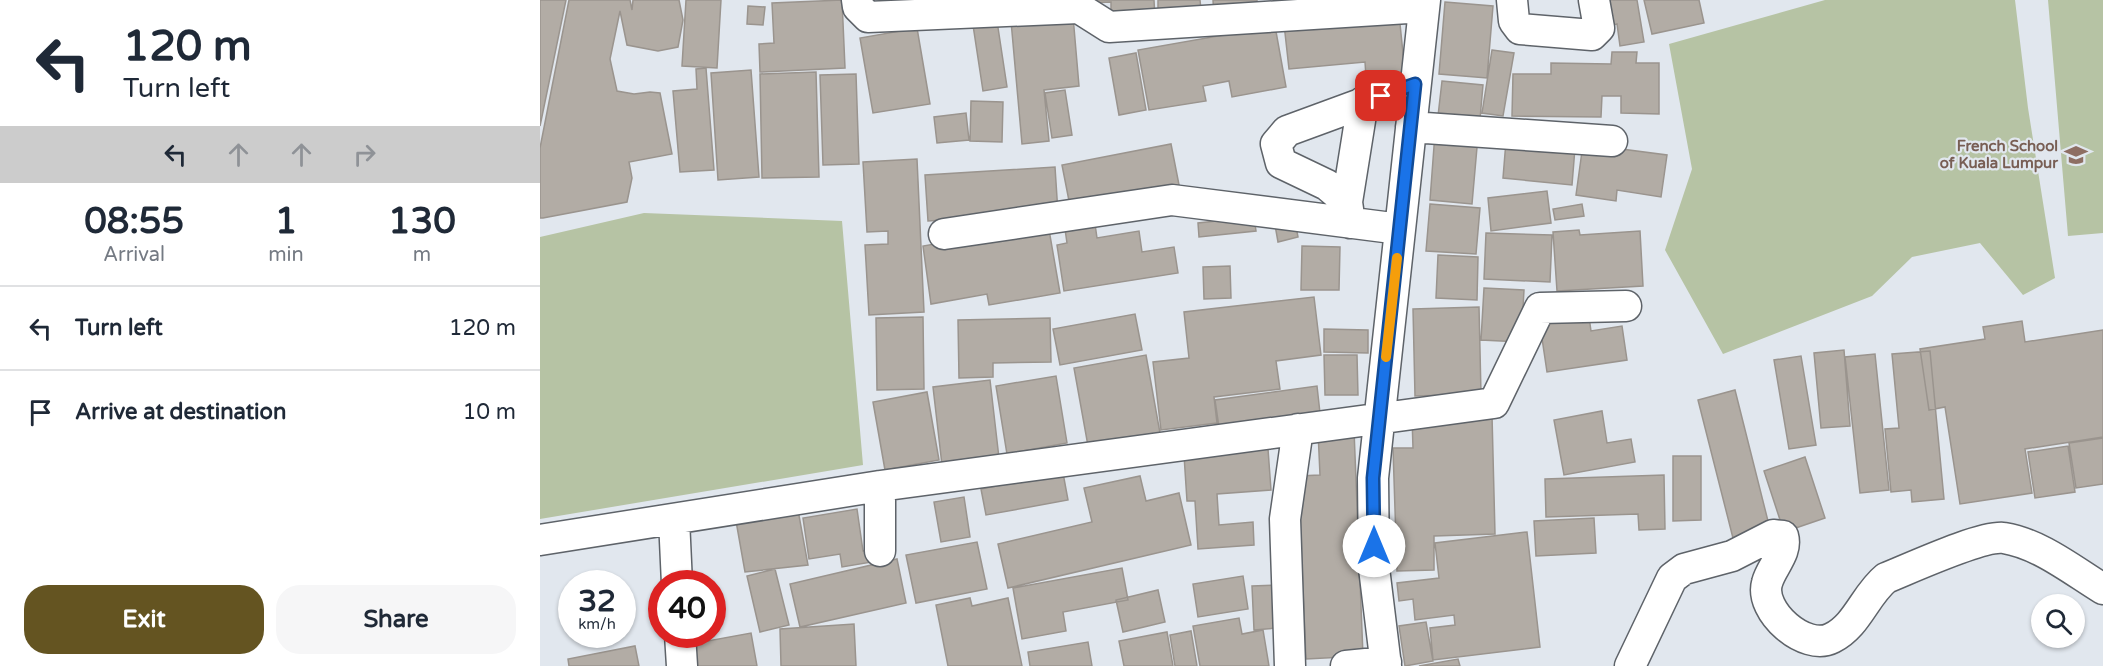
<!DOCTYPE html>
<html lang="en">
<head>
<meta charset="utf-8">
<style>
  :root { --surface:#fff; --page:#f6f6f7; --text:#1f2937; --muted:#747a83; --line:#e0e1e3; --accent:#645421 }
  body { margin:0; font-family:"Varela Round",sans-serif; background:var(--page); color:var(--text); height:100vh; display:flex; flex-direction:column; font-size:22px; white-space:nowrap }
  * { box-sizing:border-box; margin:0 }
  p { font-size:20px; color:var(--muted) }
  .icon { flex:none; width:33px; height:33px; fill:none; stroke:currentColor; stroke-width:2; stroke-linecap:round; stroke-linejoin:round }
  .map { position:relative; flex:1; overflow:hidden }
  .side { display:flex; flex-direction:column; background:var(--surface); width:540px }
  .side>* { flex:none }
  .top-card { background:#fff; color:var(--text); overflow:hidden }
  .buttons { position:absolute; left:1491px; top:594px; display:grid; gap:12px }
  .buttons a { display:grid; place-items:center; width:54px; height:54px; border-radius:50%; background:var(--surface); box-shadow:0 2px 4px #0004; font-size:30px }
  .speed { position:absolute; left:18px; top:570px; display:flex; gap:12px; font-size:30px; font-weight:700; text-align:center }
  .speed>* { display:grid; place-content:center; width:78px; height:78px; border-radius:50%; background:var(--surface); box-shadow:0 2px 4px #0004; line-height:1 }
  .speed small { font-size:15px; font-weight:400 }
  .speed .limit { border:9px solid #d22; background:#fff; color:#111 }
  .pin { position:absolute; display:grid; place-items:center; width:51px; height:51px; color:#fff; margin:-26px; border-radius:12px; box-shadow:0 3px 9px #0006 }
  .me { position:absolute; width:66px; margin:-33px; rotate:0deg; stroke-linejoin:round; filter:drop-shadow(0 0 4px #0008) }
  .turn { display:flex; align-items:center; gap:21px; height:126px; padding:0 24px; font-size:27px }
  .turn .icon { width:78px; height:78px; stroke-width:2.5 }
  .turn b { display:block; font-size:42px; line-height:51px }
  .lanes { display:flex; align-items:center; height:57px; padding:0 24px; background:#0003; justify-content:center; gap:30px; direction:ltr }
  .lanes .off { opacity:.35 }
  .eta { display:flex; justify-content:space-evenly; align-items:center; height:102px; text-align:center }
  .eta b { font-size:36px; font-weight:700; line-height:42px }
  .cta { display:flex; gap:12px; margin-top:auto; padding:12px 24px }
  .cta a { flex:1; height:69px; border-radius:24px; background:var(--accent); color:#fff; font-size:24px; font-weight:700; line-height:69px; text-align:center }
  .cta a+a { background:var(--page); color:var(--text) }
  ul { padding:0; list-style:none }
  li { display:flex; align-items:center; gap:18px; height:84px; padding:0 24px; border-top:2px solid var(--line) }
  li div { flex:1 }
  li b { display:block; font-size:22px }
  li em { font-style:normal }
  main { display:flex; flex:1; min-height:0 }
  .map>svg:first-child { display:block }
  .green { fill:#b6c3a4 }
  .building { fill:#b2aca5; stroke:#9a948e; stroke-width:1.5 }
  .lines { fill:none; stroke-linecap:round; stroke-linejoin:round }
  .minor-casing { stroke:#5e6369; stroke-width:33 }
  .minor { stroke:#fff; stroke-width:30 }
  .route-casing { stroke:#114b97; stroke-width:15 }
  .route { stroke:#1a73e8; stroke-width:10 }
  .slow { stroke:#f59e0b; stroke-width:10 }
  .labels { text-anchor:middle; stroke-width:4.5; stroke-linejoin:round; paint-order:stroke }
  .education-label { font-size:15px; font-weight:bold; fill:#785e54; stroke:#e1e7ee; text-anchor:end }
</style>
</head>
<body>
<main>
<section class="side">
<div class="top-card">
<div class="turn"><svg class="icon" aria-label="left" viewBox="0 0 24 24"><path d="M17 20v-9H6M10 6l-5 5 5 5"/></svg><div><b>120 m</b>Turn left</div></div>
<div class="lanes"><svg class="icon" aria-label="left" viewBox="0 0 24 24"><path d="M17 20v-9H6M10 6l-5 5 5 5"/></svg><svg class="icon off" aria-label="ahead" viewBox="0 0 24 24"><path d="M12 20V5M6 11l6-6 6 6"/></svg><svg class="icon off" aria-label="ahead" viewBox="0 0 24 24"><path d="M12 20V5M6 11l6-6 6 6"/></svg><svg class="icon off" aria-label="right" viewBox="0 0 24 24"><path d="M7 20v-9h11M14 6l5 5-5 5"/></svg></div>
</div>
<div class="eta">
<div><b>08:55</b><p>Arrival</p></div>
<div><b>1</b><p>min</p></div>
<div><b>130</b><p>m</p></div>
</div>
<ul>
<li><svg class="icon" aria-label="left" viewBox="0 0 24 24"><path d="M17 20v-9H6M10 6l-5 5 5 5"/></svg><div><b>Turn left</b></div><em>120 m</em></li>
<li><svg class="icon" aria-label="arrive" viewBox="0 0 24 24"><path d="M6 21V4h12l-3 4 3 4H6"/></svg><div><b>Arrive at destination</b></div><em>10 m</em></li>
</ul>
<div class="cta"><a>Exit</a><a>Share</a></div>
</section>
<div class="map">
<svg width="1563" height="666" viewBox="0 0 1563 666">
  <rect width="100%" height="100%" fill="#e1e7ee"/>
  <path class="green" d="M1285,0H1475L1488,108L1515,278L1483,295L1440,243L1372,257L1332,296L1183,354L1125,250L1152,169L1129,44Z
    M1508,0H1563V233L1528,236Z
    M104,213L302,221L323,465L0,519V237Z"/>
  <path class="building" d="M0,0H26L0,126Z
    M29,0H90L92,10L93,0H139L143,20L138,47L118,51L87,45L80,11L70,59L77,91L94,94L110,92L120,93L132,154L89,162L92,178L87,202L3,218H0V148Z
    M146,0H181L177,68L142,66Z
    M302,0L305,68L220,72L219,44L234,43L232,3Z
    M526,0H614L615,19L571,21V2L526,4Z
    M618,0H660L661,10L618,12Z
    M673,0H717V16L674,17Z
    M1064,0H1097L1104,42L1080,46L1077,24L1069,26Z
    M1104,0H1159L1164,23L1112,34Z
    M905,2L953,6L947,78L899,74Z
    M208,6L225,7L223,25L207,24Z
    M859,14L865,73L826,77L825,62L749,69L744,24Z
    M533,16L539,86L504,90L509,141L482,144L471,21Z
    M457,21L467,87L443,91L433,25Z
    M735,26L746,87L692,97L689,81L663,86L666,101L609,110L598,50Z
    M377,28L390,104L333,113L320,38Z
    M952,50L974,53L963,116L942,113Z
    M1072,52H1097L1096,63H1119V114L1081,113V96H1062L1061,117L972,116L973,74H1011V63L1071,64Z
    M596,53L606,110L579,115L569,58Z
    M166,68L174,170L140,172L133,91L157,89L156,69Z
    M211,70L219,177L178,180L171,73Z
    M276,72L279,177L222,178L220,74Z
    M316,74L319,164L283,165L280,75Z
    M902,81L943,85L940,119L898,116Z
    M525,90L532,135L512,138L505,93Z
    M431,101L463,102L462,142L430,141Z
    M426,113L429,140L397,143L394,117Z
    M895,133L938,136L932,204L890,200Z
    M966,141L1035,148L1032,185L963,178Z
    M631,144L640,190L531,211L522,165Z
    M1043,144L1127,155L1121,197L1077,190L1076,201L1036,195Z
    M377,159L384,312L329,315L325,245L348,244V231L327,232L323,162Z
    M515,167L518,213L388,221L385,175Z
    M1007,191L1011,223L951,231L948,198Z
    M890,204L940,208L936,254L886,251Z
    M1042,204L1044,216L1015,220L1013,209Z
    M714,217L716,231L659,237L658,223Z
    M755,221L758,237L738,242L735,225Z
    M508,224L520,293L449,305L447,294L391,304L383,246Z
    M555,224L557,238L599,231L602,252L634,247L638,273L524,291L517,245L527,243L525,229Z
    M1039,230L1040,235L1100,231L1103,286L1017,291L1013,232Z
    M946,233L1012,235L1010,282L944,279Z
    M762,246L800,247L799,290H761Z
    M898,255L938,257L937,300L896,298Z
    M690,266L691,298L664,299L663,267Z
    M944,288L984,290L981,342L941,340Z
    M774,297L781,355L736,361L740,389L674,397L677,423L621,430L613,362L649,358L644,312Z
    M939,307L941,394L875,396L873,309Z
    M1048,310L1051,331L1082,326L1087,360L1007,372L999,318Z
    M595,314L602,350L520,365L513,329Z
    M383,317L384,389L337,390L336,318Z
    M510,318L511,362L453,363V377L419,378L418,320Z
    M1482,321L1485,342L1563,330V437L1485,449L1492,493L1420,504L1405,407L1389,410L1380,349L1445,339L1443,327Z
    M784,329L828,330V353L784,352Z
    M1304,350L1310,426L1281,428L1274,353Z
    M1390,351L1404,499L1372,502L1371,490L1351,492L1345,429L1359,428L1352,354Z
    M1335,354L1349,490L1320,493L1305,357Z
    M606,355L620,433L548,446L534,368Z
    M784,355H817L818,395H785Z
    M1261,356L1276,445L1249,449L1234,360Z
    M516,376L527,443L467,454L456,386Z
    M450,380L459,458L402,465L393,387Z
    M777,386L780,413L679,427L675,400Z
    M1195,390L1231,533L1194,542L1158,400Z
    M387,392L399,460L345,470L333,402Z
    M1062,411L1067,443L1091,439L1095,462L1024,475L1014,420Z
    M952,415L955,534L894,536V570L857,571L853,448H873L872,417Z
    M814,430L823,656L766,659L758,476L780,475L778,431Z
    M1563,438V484L1536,488L1529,443Z
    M1528,446L1535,492L1495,498L1488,452Z
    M728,449L731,490L677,494L679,525L713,522L714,545L658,549L655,501H647L644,455Z
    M1133,456H1161V520L1133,521Z
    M1265,457L1285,518L1244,532L1224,471Z
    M523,473L528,500L446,515L441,489Z
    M1124,475L1125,529L1099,530L1098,514L1006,517L1005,479Z
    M600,476L606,501L639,493L651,545L468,588L458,544L552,522L544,488Z
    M424,497L430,537L401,542L394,502Z
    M317,509L323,551L336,549L338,561L302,567L300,554L269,559L263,518Z
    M258,510L268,565L205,572L196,521Z
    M1054,518L1056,553L996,556L994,521Z
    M987,532L1000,647L893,660L890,628L915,625L914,615L875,620L873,599L859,601L857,583L899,578L895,543Z
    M437,542L447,589L376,603L366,555Z
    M357,559L366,603L260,627L250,584Z
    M582,568L588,600L523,612L526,631L482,639L473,588Z
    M235,569L249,625L220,632L207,576Z
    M703,576L708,609L658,617L653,584Z
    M735,585L737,628L714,630L712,586Z
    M618,590L625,622L583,632L576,600Z
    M430,598L432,606L468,598L482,666H408L396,605Z
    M699,618L702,634L723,630L729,666H660L653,626Z
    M886,622L893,661L865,666L859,626Z
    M314,624L316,666H241L240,629Z
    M651,631L657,666H635L630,635Z
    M627,632L633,666H584L579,641Z
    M211,633L217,666H155L151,644Z
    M548,642L552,666H490L488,652Z
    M95,646L99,666H29L28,659Z
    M918,659L920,666H879Z"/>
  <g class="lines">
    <g class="minor-casing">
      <path id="minor" d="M317,0L318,7L328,17L539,8L569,27L884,7
        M972,0L974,21L980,29L1052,35L1059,28L1054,0
        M871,127L1072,141
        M807,202L823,102
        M810,223L807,202L787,185L741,163L736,144L747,131L875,84
        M404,234L632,200L860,229
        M340,486V551
        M134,519L137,584
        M0,540L340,486L954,403L1000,308L1086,306
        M140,634L142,666
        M750,666L745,519L758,429
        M806,666L846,662
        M846,666L834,568L833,478L885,0
        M1090,666L1132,578L1144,569L1192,556L1233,535L1243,536C1248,553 1231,567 1227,583C1219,611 1265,652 1292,638C1317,626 1325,595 1346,578C1371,568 1442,535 1464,538C1500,544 1532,570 1563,589"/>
    </g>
    <use href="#minor" class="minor"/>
  </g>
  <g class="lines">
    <g class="route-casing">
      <path id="route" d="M834,546L833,478L875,84L841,96"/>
    </g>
    <use href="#route" class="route"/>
    <path class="slow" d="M846,357L857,258"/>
  </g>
  <defs>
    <g id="school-bare" transform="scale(1.8)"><path d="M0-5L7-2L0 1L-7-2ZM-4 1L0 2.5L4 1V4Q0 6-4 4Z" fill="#8d6e63" stroke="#e1e7ee" stroke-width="2.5" paint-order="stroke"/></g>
  </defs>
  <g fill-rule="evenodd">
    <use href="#school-bare" x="1536" y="155"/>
  </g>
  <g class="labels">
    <g class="education-label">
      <text x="1518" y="151">French School<tspan x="1518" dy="17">of Kuala Lumpur</tspan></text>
    </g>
  </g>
</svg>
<div class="buttons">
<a><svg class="icon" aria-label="search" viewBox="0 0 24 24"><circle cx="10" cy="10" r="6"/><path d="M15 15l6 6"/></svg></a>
</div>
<div class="speed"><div>32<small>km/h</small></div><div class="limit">40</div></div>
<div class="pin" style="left:841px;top:96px;background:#d93025"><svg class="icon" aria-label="arrive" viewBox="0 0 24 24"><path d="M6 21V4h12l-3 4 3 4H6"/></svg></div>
<svg class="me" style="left:834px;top:546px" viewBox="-20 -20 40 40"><circle r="19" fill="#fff"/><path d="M0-13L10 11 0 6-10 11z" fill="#1a73e8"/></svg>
</div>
</main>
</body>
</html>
